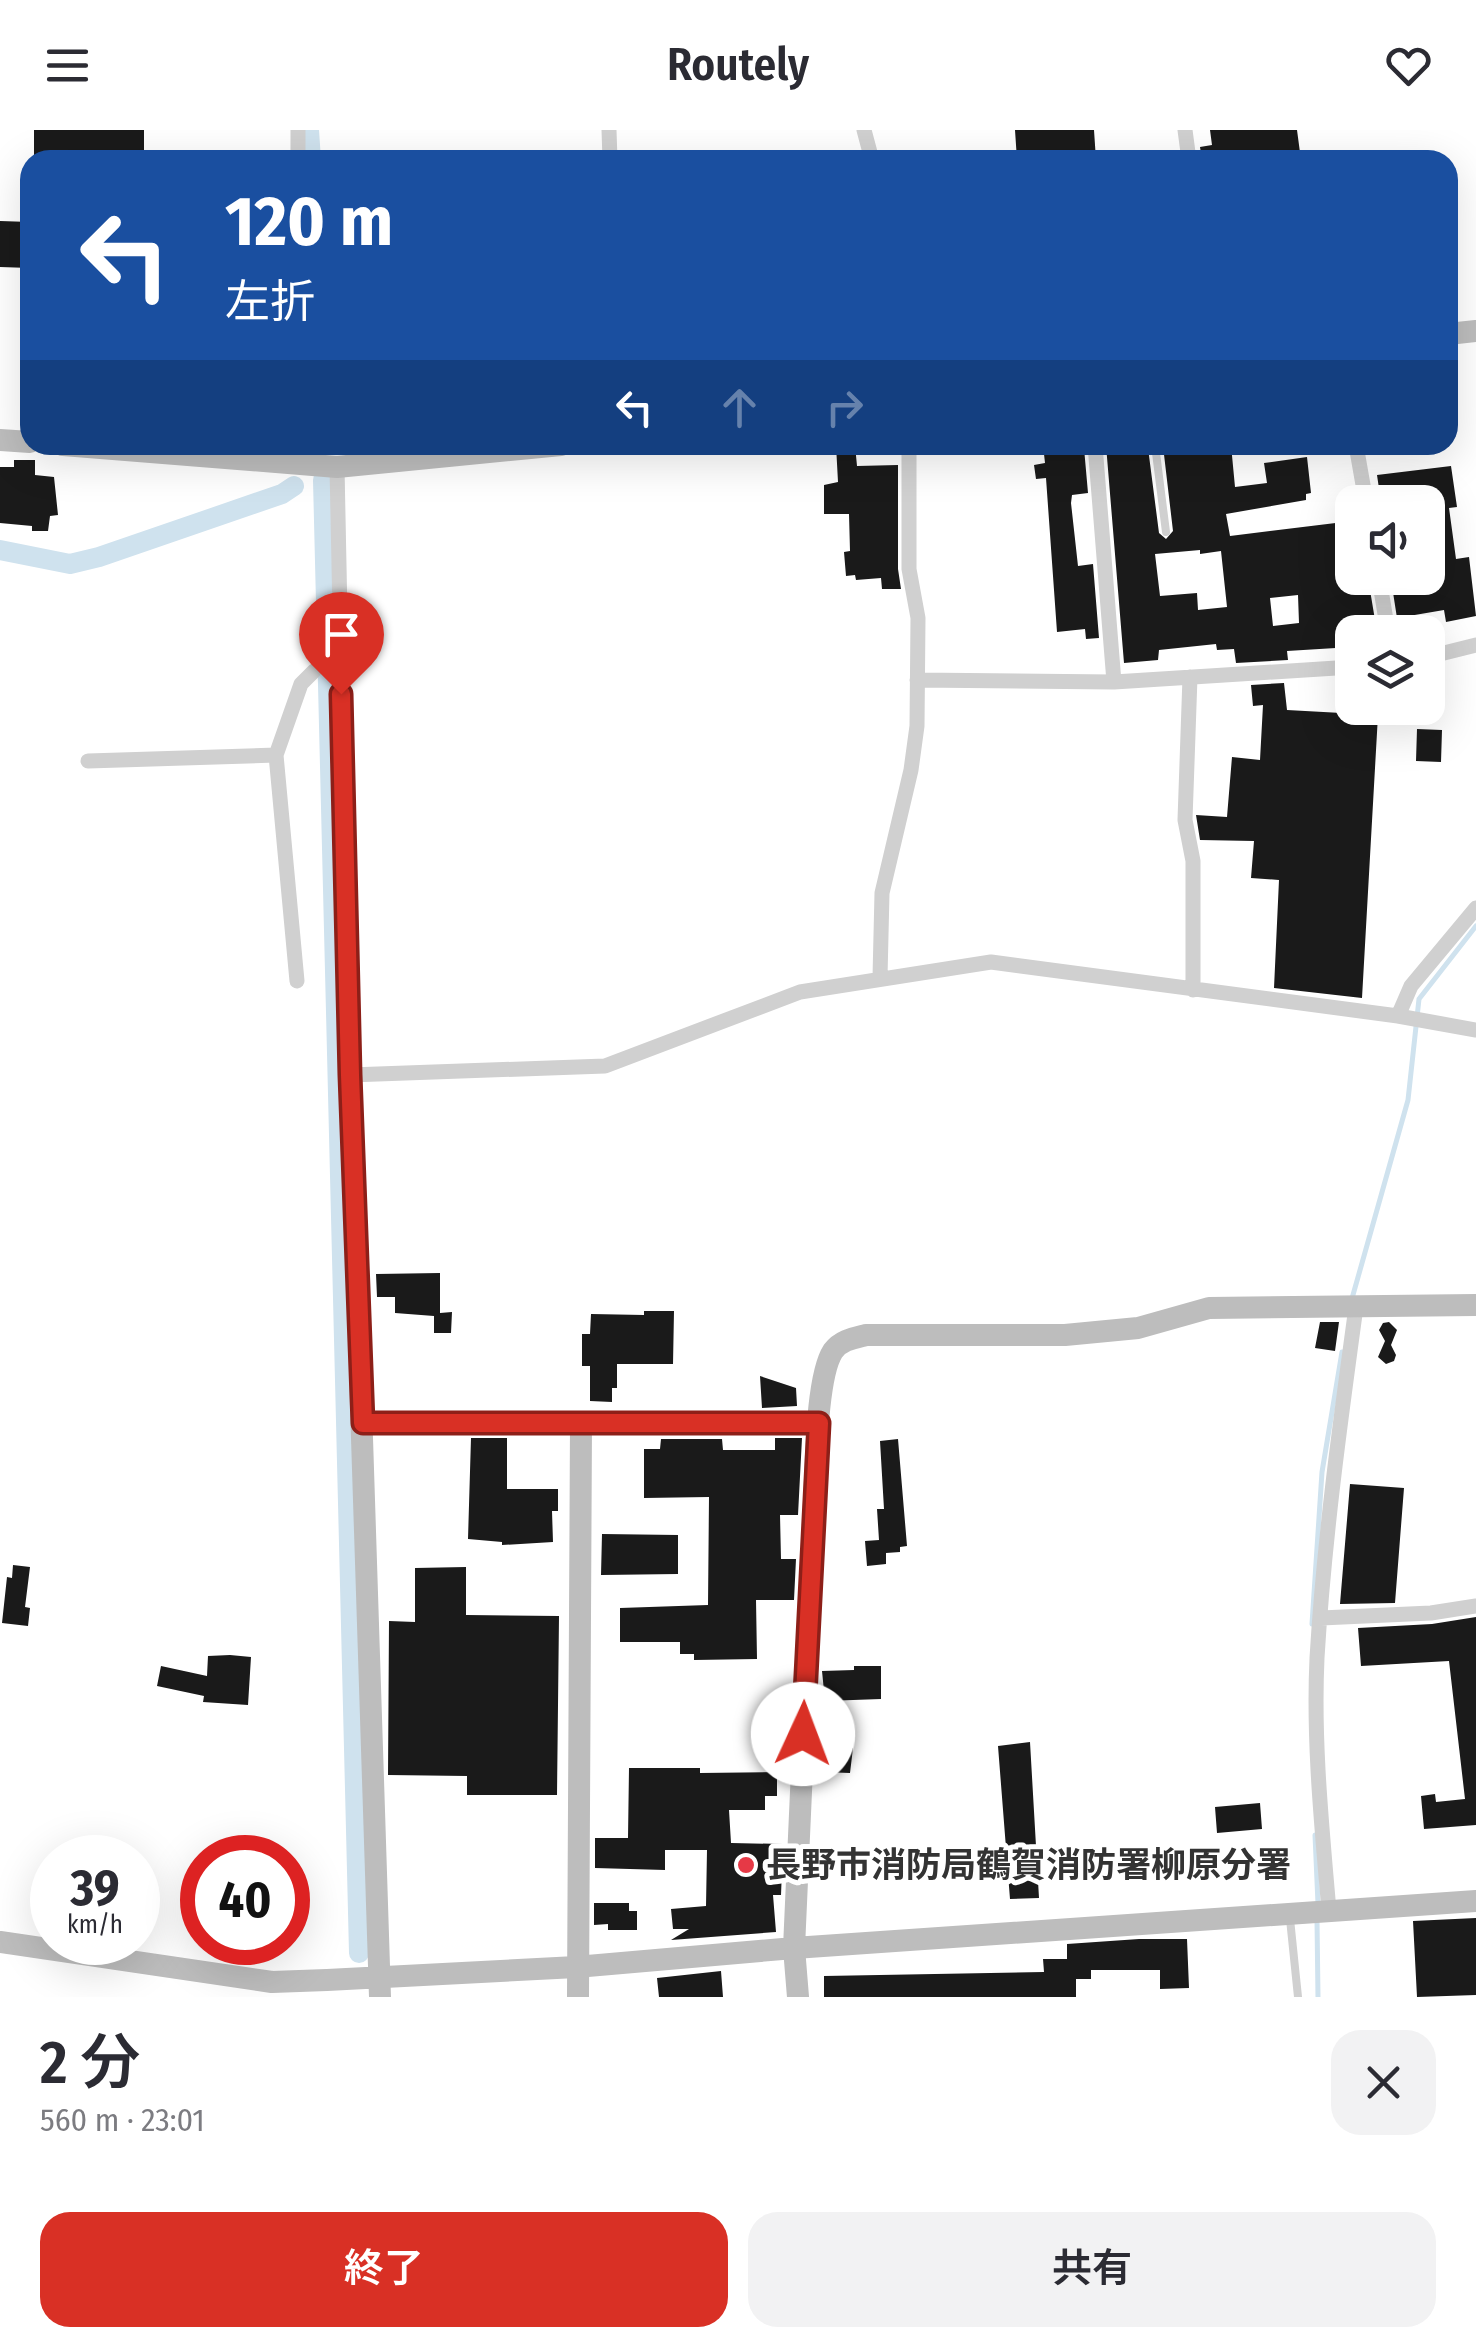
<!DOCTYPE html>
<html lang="ja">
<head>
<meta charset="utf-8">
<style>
  :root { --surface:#fff; --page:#f2f2f3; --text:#2b2b33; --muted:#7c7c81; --accent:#d93025 }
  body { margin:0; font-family:"Fira Sans Condensed","Noto Sans JP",sans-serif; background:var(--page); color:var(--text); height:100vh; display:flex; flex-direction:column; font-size:38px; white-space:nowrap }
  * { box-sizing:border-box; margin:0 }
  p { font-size:32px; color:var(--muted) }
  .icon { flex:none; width:55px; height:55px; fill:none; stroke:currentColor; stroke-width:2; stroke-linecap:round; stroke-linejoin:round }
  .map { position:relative; height:1867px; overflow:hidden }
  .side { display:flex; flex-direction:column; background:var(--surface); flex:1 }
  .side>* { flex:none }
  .guide { position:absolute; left:20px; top:20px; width:1438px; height:305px; border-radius:30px; box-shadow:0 10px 40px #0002; background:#1a4fa0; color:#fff; overflow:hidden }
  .buttons { position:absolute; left:1335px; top:355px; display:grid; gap:20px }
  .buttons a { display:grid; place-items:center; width:110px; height:110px; border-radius:20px; background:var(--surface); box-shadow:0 10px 40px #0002; font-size:50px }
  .speed { position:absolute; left:30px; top:1705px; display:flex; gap:20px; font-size:50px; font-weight:700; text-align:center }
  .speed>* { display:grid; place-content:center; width:130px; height:130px; border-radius:50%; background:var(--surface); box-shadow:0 10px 40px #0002; line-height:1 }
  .speed small { font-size:25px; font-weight:400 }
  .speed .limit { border:15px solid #d22; background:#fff; color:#111 }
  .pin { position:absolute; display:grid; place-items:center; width:85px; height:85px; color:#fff; margin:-102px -42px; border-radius:50% 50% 50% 0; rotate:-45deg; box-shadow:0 0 10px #0007 }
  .pin .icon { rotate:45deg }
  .me { position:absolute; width:110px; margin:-55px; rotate:2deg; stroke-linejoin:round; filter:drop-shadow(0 0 8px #0008) }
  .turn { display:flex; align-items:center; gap:35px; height:210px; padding:0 40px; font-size:45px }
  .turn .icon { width:130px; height:130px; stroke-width:2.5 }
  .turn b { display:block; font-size:70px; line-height:85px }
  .lanes { display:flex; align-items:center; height:95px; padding:0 40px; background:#0003; justify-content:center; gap:50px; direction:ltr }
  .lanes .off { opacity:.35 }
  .round { display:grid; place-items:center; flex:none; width:105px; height:105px; border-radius:30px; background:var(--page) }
  .overview { display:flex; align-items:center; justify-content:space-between; height:170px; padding:0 40px }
  h1 { font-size:60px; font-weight:600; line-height:75px }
  .primary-button { display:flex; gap:20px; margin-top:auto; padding:20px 40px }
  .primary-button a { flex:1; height:115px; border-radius:30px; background:var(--accent); color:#fff; font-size:40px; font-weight:600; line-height:115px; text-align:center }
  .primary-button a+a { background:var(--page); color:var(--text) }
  header { display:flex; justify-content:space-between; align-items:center; height:130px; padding:0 40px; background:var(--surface); font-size:45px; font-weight:600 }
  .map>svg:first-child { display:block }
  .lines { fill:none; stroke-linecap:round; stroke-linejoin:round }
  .stream { stroke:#cfe2ee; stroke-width:5 }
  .canal { stroke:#cfe2ee; stroke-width:20 }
  .building { fill:#1a1a1a; fill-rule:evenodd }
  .lane { stroke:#d0d0d0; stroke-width:8 }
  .street { stroke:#d0d0d0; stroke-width:15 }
  .secondary { stroke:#bdbdbd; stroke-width:22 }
  .route-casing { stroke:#8d1f18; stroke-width:25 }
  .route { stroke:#d93025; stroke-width:18 }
  .poi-dot { fill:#e63946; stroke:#fff; stroke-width:4 }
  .labels { text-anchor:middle; stroke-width:10; stroke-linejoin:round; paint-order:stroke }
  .poi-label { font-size:35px; font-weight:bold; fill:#333; stroke:#fff; text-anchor:start }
</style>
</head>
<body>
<header><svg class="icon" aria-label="menu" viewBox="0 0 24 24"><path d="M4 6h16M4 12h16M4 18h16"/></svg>Routely<svg class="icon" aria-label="heart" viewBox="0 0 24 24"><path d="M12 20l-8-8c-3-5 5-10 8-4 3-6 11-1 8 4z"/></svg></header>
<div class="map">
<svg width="1476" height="1867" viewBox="0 0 1476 1867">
  <rect width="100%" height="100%" fill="#fff"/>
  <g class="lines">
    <path class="stream" d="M1351,1172L1408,970L1419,869L1476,796
      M1312,1494L1322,1342L1342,1222
      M1315,1705L1318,1774
      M1317,1790L1318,1867"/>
    <path class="canal" d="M309,0L311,30
      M323,350L359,1823
      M0,420L70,434L99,427L282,364L294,356"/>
  </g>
  <path class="building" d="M34,0H144V30H34Z
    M1015,0H1094L1096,30H1017Z
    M1210,0H1297L1301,30H1202L1200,17L1212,15Z
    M0,91L30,92V138L0,137Z
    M836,315H855L857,336L898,335V439L901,459H882L881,448L856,450L855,445L846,446L844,422L850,421L849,384H824V355L838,352Z
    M1043,315H1080L1084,318L1088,363L1072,365L1071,373L1078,436L1093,434L1099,508L1086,509L1085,499L1057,502L1046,348L1036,349L1034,335L1045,333Z
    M1106,315H1146L1148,318L1159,403L1166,409L1173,401L1163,316L1231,315L1235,357L1267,353L1264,333L1307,327L1311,363L1306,364V370L1226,384L1230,406L1352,391V448H1368L1377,502H1352V517L1287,521L1288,530L1236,533L1234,519L1217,520L1216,514L1159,520L1158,530L1124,533ZM1200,420V424L1221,421L1227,477L1198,480L1197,463L1160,466L1155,424ZM1298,465L1299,493L1273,496L1270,468Z
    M14,330H35V345L54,347L58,385L50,386L48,401H32V396L0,393V337H14Z
    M1451,336L1457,377L1449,378L1456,429L1469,427L1476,486L1446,492L1444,480L1397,488L1392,456L1428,448V372H1381L1377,345Z
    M1284,553L1287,580L1378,585L1362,868L1274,858L1279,750L1251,748L1254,711L1200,710L1196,685L1227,687L1232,627L1260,630L1263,575L1253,576L1251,555Z
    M1417,599L1442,600L1441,632L1416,631Z
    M440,1143V1183L452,1182L451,1203H434V1186L395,1183V1167H377L376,1144Z
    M644,1181H674L673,1234H617V1258H612V1272L590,1271V1236H582V1204H590L591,1184L644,1185Z
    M1320,1192H1339L1335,1221L1315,1218Z
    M1389,1192L1397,1200L1391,1215L1396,1225L1394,1231L1386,1234L1378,1227L1385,1211L1379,1200L1383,1193Z
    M760,1246L796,1258L797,1276L762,1278Z
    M471,1308H507V1359H558V1381H552L553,1412L502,1415V1412L468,1409Z
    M775,1308H802L798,1385H780L781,1429H796L794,1470H756L757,1529L694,1530V1524H680V1512H620V1478L708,1475L709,1367L644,1368V1319H660L661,1309H722L723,1320H775Z
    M898,1309L907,1416L900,1417V1422L886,1423V1434L867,1436L865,1411L879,1410L877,1379H884L880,1311Z
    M1350,1354L1404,1358L1395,1473L1340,1474Z
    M602,1404L678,1405V1444L601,1445Z
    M13,1435L30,1437L25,1477L30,1478L28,1496L2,1493L7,1447L12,1448Z
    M466,1437V1485L559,1486L557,1665H467V1646L388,1645L389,1491L415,1492V1438Z
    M1476,1487V1695L1424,1699L1421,1666L1435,1664L1436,1672L1465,1669L1449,1531L1361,1536L1358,1498L1432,1494Z
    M230,1525L251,1527L248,1575L203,1572L204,1566L157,1556L161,1536L207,1546L208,1526Z
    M854,1536H881V1569L825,1571L822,1541L854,1540Z
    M1030,1612L1039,1768L1010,1769L998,1616Z
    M820,1617L853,1618L850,1643L823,1642V1637H817Z
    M629,1638H700V1643L777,1642V1666H765V1680H729L731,1713L783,1714L781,1765H773L776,1802L671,1810L689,1799H673L671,1779L706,1776L707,1720H665V1740L595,1738V1708H628Z
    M1260,1673L1262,1699L1217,1703L1215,1677Z
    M594,1773H629V1781H637V1800H608V1794L594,1795Z
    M1476,1788V1865L1417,1867L1413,1791Z
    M1139,1809H1187L1189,1858L1160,1859V1840H1091V1849H1076V1867H824V1846L1044,1842L1043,1829H1067V1814Z
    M721,1841L723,1867H659L657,1848Z"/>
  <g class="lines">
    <path class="lane" d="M1155,315L1166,402
      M1290,1789L1298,1867"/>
    <path class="street" d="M298,0V30
      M609,0L610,30
      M864,0L872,30
      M1185,0L1189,30
      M1095,315L1114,552L1352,537
      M1356,315L1366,372
      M337,337L347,828L360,1246
      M1379,448L1388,502
      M1428,527L1476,515
      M1190,547L1185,690L1193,731V860
      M917,550L1114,552
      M88,631L276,625
      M880,847L882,763L911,640L917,596L918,488L909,439V315
      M297,851L276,625L301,554L314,541
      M1398,886L1411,856L1476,778
      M350,945L605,936L800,862L991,832L1398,886L1476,900
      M1321,1488L1431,1483L1476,1476
      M1329,1781C1322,1698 1313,1612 1317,1528C1324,1410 1340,1294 1356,1177"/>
    <path class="secondary" d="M1448,204L1476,201
      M0,310L30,312
      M63,315L337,337L561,315
      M360,1246L380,1867
      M363,1293H819
      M0,1812L272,1852L327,1850L576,1837L794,1818L1476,1771
      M578,1867L581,1295
      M798,1867L794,1818C800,1669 806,1520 814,1371C816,1338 816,1247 833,1221C841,1210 854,1208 866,1205H1065L1138,1198L1209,1178L1476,1175"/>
  </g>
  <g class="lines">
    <g class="route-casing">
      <path id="route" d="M341,564L350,945L363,1293H819L803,1604"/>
    </g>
    <use href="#route" class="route"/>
  </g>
  <circle class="poi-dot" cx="746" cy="1735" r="10"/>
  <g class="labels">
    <g class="poi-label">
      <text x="766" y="1747">長野市消防局鶴賀消防署柳原分署</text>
    </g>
  </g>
</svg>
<div class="buttons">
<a><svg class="icon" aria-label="sound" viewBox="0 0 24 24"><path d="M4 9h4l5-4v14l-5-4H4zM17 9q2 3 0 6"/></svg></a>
<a><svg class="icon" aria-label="layers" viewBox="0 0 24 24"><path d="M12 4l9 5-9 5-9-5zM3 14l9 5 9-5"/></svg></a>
</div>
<div class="speed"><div>39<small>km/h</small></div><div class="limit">40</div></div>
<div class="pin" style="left:341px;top:564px;background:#d93025"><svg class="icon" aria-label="arrive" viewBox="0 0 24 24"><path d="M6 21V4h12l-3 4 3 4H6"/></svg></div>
<svg class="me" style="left:803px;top:1604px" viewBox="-20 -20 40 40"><circle r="19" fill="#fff"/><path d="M0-13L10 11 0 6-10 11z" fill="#d93025"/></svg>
<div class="guide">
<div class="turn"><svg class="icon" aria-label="left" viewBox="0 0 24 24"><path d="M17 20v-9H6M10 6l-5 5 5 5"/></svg><div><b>120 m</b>左折</div></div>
<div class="lanes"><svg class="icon" aria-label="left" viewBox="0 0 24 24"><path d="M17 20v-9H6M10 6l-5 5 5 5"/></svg><svg class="icon off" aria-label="ahead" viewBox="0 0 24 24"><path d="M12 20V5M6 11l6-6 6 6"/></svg><svg class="icon off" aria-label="right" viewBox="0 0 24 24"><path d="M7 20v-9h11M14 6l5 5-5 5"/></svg></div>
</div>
</div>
<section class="side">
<div class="overview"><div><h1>2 分</h1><p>560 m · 23:01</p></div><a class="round"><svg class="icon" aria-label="close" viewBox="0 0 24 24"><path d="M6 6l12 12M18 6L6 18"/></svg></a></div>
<div class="primary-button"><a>終了</a><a>共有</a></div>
</section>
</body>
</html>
